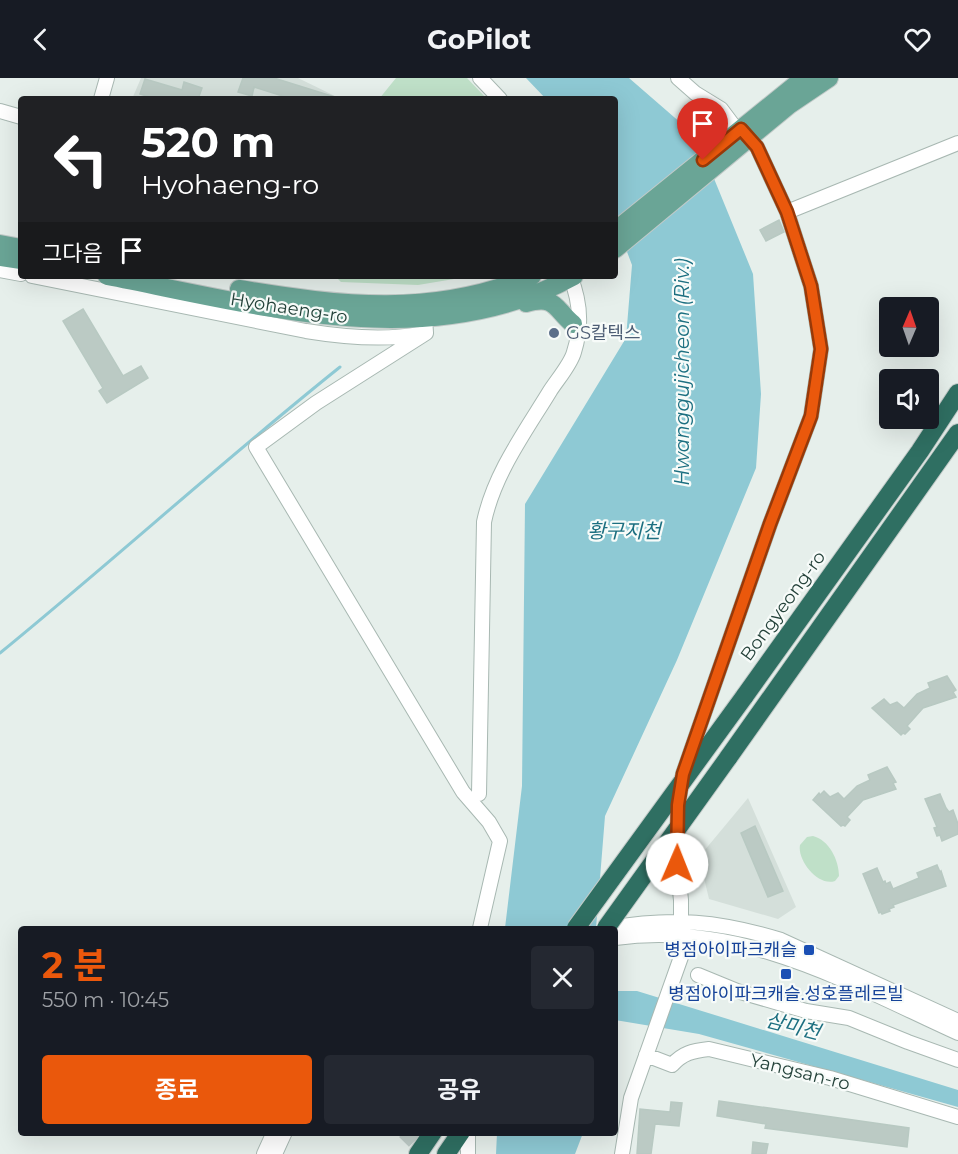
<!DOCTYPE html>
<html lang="ko">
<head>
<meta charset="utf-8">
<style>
  :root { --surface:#171b24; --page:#242831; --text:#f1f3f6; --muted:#9ea1a6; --accent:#ea580c }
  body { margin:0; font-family:Montserrat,"Noto Sans KR",sans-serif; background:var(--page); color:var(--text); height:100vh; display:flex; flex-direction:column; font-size:22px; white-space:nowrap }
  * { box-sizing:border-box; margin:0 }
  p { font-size:20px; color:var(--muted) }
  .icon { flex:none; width:33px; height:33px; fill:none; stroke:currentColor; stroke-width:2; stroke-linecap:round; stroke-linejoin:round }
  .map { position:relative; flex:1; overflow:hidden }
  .drawer { position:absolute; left:18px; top:848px; width:600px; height:210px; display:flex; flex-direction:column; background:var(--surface); border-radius:6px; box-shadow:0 6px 24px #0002 }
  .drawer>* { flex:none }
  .hud { position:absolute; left:18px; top:18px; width:600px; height:183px; border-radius:6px; box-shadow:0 6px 24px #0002; background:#202124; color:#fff; overflow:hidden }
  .needle { width:39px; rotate:2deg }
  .controls { position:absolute; left:879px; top:219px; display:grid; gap:12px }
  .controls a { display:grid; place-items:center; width:60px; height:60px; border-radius:6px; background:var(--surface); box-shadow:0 6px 24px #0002; font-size:30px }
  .pin { position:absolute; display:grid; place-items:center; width:51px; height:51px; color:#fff; margin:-62px -26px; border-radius:50% 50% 50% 0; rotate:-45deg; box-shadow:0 0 6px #0007 }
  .pin .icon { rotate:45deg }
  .me { position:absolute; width:66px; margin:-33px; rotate:1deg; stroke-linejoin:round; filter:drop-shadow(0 0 4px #0008) }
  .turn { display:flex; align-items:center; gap:21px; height:126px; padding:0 24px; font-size:27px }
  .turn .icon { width:78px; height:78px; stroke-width:2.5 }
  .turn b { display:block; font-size:42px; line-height:51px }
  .then { display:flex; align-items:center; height:57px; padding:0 24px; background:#0003; gap:12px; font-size:22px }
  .round { display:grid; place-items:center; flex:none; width:63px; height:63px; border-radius:6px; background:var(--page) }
  .overview { display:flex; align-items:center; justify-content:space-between; height:102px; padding:0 24px }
  h1 { font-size:36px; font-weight:700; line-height:45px; color:var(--accent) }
  .cta { display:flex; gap:12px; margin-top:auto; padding:12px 24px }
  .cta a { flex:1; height:69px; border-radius:6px; background:var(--accent); color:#fff; font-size:24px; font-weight:700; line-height:69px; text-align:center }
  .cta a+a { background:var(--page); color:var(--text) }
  header { display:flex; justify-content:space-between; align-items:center; height:78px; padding:0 24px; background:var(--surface); font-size:27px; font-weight:700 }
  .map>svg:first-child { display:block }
  .built { fill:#d4dfda }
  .green { fill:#bfe0c8 }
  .water { fill:#8ec9d4 }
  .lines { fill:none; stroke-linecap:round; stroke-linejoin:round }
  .stream { stroke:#8ec9d4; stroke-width:3 }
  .building { fill:#bbcac4; stroke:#b8c9c2; stroke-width:1.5 }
  .minor-tunnel { stroke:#bfccc8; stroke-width:14; stroke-dasharray:14 7; stroke-linecap:butt }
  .minor-casing { stroke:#a8b8b2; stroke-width:16 }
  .major-casing { stroke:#c2cac8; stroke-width:20 }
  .highway-casing { stroke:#c2cac8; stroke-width:20 }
  .minor { stroke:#fff; stroke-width:14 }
  .major { stroke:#6aa596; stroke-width:18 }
  .highway { stroke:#2f6f62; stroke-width:18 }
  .highway-bridge-casing { stroke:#c2cac8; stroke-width:20; stroke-linecap:butt }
  .highway-bridge { stroke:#2f6f62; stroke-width:18 }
  .route-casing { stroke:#983908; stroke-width:15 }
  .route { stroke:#ea580c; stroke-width:10 }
  .service-dot { fill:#5c6f8a; stroke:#f7fbf9; stroke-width:2 }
  .transit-dot { fill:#1a4fb4; stroke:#f7fbf9; stroke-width:2 }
  .labels { text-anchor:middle; stroke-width:4.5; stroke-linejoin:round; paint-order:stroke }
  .street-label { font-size:18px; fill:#24423a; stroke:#f7fbf9 }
  .service-label { font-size:18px; fill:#4e5e75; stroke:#f7fbf9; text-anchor:start }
  .transit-label { font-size:18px; fill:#164399; stroke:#f7fbf9; text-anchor:end }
  .water-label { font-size:20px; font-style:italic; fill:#1c6f80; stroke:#f7fbf9 }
</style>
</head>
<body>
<header><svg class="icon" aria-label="back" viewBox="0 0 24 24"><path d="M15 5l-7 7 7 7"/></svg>GoPilot<svg class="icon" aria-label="heart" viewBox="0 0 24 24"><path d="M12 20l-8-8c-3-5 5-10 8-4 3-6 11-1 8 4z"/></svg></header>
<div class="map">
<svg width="958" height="1076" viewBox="0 0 958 1076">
  <rect width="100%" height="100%" fill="#e6efeb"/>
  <path class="built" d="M141,0H298L341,21H132Z
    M748,720L796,829L778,841L709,821L699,779Z"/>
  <path class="green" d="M396,0H467L487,21H379Z
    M335,198H472L418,207L341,204Z
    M813,758C829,762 839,782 839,798L835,803C818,809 797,782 800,767L807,759Z"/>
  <path class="water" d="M526,0H629L697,59L753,196L761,316L756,390L677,582L605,738L596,850H505L522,708L525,426L626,260L632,187L615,142V21H546Z
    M615,913H637L958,1012V1029L699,956L615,942Z
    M497,1055V1054L583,1055L575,1076H496Z"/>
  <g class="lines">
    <path class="stream" d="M0,575C115,481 225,381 340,289"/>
  </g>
  <path class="building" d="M243,0H274L335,19V21H292L254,9L252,18L238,14Z
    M145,1L182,12L184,4L202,10L198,21L188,18L187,21H156L140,16Z
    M779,142L784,154L766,163L760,152Z
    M83,231L123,298L141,288L148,300L107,325L99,313L103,310L63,243Z
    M947,598L956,612L953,614L956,619L923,630L907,648L910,651L905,656L903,655L901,657L872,630L884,621L890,627L897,624L904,630L917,616L930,610L928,605Z
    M887,689L896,704L893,705L896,711L863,722L847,739L850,742L845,748L843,747L841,748L813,722L819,715L820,717L824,713L830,719L838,715L844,721L857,708L870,702L868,697Z
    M940,716L946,730L949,734L953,732L958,746V756L942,763L940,757L937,758L934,750L937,749L925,721Z
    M755,748L783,813L768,819L741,755Z
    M937,787L940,794L941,793L946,808L893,827L894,829L889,831L890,833L882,836L881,834L879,835L863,796L877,790L883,804L885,803L886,806L890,804L893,811L919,800L917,795Z
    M719,1023L909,1050L907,1069L765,1050L766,1046L717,1038Z
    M671,1024L682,1025L679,1048L655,1046L651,1076H637L640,1031L670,1034Z
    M753,1064L768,1066L766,1076H752Z"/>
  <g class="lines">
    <path class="minor-tunnel" d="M404,1054L426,1076"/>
    <g class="minor-casing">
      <path id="minor" d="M480,0L500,21
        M101,21L107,0
        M0,33L21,39
        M787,134L958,65
        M0,192L21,196
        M32,198L306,253C343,259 383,263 420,256
        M425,239L426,255L316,325L256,369L463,714L489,744L500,763L480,850
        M479,716L484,444C494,396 525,354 550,313C557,302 571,286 574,274C582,249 580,222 570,198
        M609,850C673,839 719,843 781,862L958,943
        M615,860C741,842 848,905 958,955
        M698,897L737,913L806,933L849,940L908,964L958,982
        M646,977L672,987C683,975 692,973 709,971L830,1000L958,1039
        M264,1076L274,1054
        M275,1076L285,1054
        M468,1076V1054
        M622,1076L631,1020L681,879V822L677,786L678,727L683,696L770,446L811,338L821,271L811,208L787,134L757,69L733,47L721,31L695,15L678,0"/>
    </g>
    <g class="major-casing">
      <path id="major" d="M615,153L804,0
        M0,166L21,170
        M615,171L789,27L829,0
        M0,179L21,182
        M107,198C259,227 428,278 574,198
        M239,211C342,228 433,239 532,198
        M526,225C556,217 554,230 573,246"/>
    </g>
    <g class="highway-casing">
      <path id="highway" d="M744,619L920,373L958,315
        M728,680L958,355
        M418,1076L433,1054
        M446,1076L461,1054"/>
    </g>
    <use href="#minor" class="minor"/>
    <use href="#major" class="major"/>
    <use href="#highway" class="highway"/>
    <g class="highway-bridge-casing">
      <path id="highway-bridge" d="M576,850L744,619
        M606,850L728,680"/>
    </g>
    <use href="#highway-bridge" class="highway-bridge"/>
  </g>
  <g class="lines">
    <g class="route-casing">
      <path id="route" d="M677,786L678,727L683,696L770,446L811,338L821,271L811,208L787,134L757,69L741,51L703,82"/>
    </g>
    <use href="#route" class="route"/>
  </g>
  <circle class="service-dot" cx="554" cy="255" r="6"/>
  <g class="transit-dot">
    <rect x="803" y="866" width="12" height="12" rx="3"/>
    <rect x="780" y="890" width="12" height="12" rx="3"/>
  </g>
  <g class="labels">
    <g class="street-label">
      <text transform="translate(289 230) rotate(9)" y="6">Hyohaeng-ro</text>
      <text transform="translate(783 528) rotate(-54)" y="6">Bongyeong-ro</text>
      <text transform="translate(800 994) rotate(14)" y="6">Yangsan-ro</text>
    </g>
    <g class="service-label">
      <text x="566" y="261">GS칼텍스</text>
    </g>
    <g class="transit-label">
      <text x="797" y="878">병점아이파크캐슬</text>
      <text x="786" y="922" text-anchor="middle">병점아이파크캐슬.성호플레르빌</text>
    </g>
    <g class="water-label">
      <text transform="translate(682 294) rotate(-90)" y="7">Hwanggujicheon (Riv.)</text>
      <text x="624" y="460">황구지천</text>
      <text transform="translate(793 948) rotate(14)" y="7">삼미천</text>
    </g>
  </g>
</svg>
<div class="controls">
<a><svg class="needle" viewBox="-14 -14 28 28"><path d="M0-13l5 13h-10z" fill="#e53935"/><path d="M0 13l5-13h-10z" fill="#9ea1a6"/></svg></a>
<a><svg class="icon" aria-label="sound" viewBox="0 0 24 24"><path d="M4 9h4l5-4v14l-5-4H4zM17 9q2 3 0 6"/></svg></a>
</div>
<div class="pin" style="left:703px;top:82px;background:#d93025"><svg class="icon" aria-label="arrive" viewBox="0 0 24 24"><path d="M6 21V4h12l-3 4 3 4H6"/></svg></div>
<svg class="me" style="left:677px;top:786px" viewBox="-20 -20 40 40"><circle r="19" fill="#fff"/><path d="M0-13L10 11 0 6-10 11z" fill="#ea580c"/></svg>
<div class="hud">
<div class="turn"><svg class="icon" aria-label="left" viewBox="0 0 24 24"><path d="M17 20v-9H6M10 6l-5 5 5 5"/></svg><div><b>520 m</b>Hyohaeng-ro</div></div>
<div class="then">그다음<svg class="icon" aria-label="arrive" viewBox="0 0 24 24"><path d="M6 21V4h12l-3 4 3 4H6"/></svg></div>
</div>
<section class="drawer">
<div class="overview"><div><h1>2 분</h1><p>550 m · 10:45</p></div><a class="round"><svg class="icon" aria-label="close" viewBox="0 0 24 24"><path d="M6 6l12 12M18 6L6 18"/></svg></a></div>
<div class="cta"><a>종료</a><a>공유</a></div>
</section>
</div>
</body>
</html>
